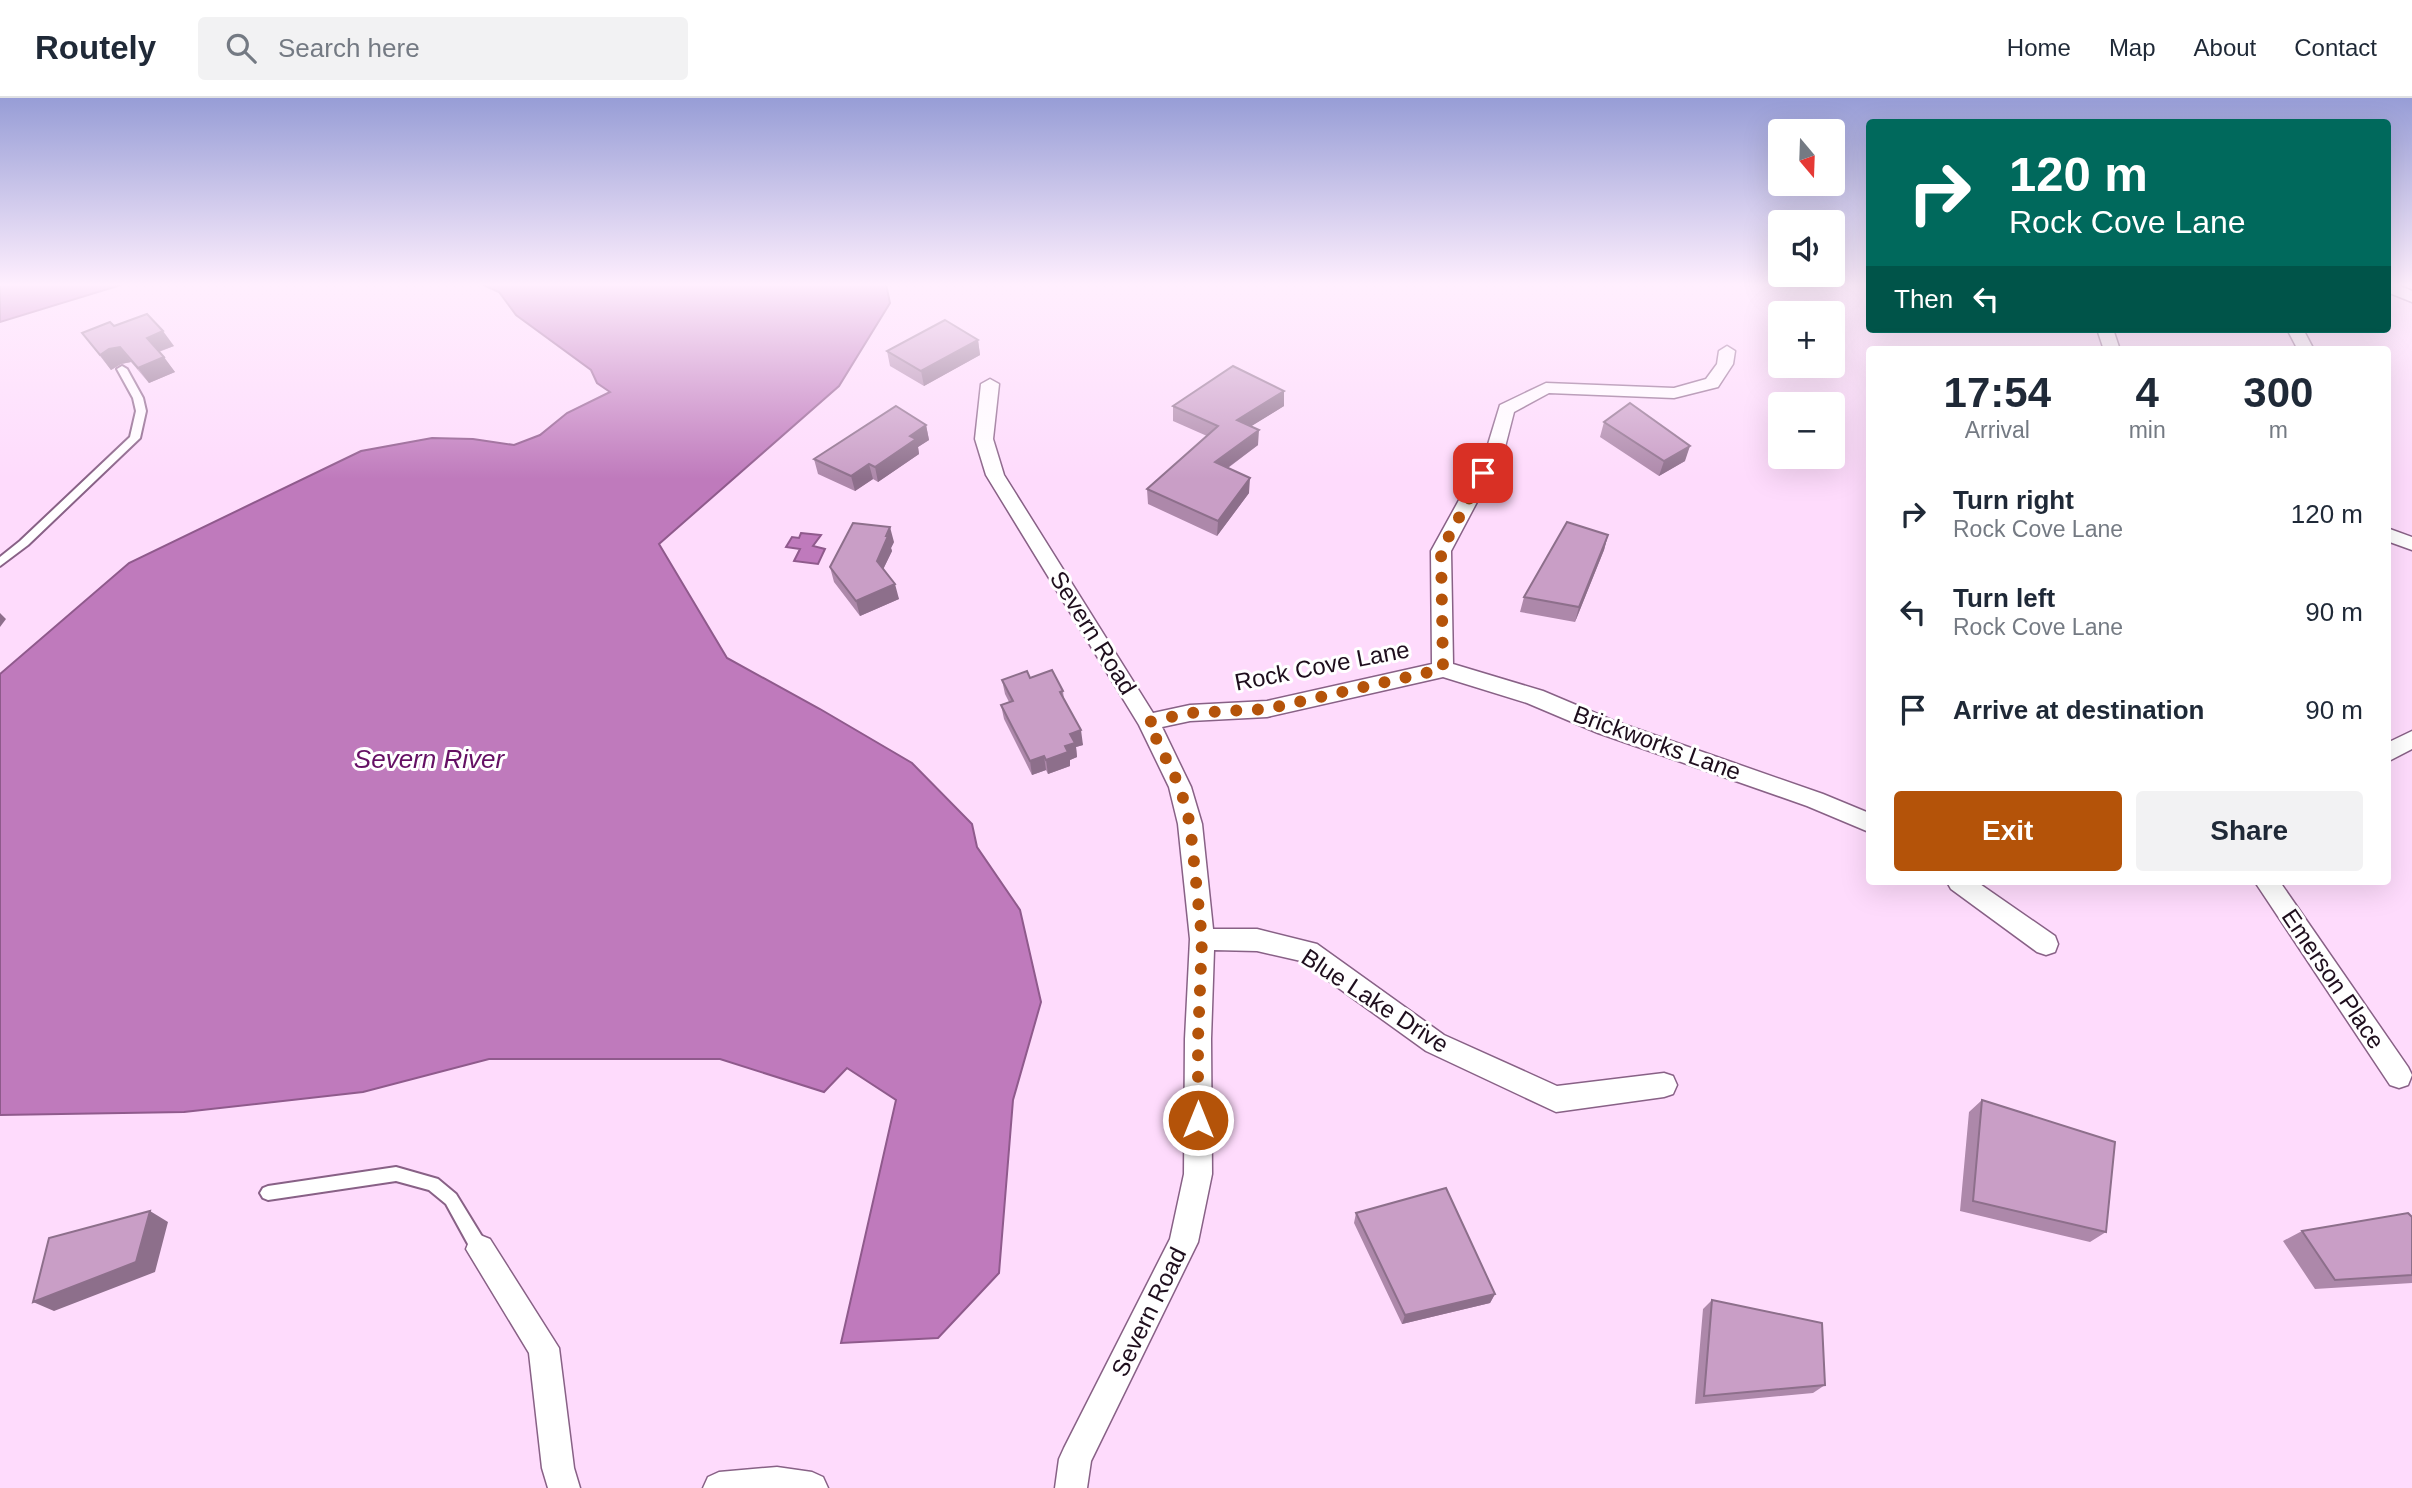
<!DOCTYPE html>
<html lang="en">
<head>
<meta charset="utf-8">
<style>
  :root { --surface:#fff; --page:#f2f2f3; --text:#1f2937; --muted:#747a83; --line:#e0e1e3; --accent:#b45309 }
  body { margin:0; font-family:Arial,sans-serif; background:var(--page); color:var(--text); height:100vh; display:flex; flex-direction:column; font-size:26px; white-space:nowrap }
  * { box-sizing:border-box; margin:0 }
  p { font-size:23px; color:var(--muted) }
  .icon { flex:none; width:38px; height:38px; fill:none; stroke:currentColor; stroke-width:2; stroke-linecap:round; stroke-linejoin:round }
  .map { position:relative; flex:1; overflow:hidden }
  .details { position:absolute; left:1866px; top:248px; width:525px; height:539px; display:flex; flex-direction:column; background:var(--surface); border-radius:7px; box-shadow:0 7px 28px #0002 }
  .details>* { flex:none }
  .top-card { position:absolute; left:1866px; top:21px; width:525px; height:214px; border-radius:7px; box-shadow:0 7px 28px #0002; background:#00695c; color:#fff; overflow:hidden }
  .needle { width:46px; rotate:161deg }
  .controls { position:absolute; left:1768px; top:21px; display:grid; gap:14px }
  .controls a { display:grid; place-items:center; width:77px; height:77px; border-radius:7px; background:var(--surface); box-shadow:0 7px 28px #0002; font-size:35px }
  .pin { position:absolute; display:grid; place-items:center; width:60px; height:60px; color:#fff; margin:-30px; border-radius:14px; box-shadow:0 4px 10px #0006 }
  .me { position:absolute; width:77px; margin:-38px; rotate:0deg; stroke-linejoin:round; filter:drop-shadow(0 0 5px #0008) }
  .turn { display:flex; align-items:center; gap:24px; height:147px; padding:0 28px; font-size:32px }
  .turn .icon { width:91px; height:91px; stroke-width:2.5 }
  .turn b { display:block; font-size:49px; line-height:60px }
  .then { display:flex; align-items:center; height:66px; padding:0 28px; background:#0003; gap:14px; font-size:26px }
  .eta { display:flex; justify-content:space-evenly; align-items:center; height:119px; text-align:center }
  .eta b { font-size:42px; font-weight:800; line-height:49px }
  .cta { display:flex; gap:14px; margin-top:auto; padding:14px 28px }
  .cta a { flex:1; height:80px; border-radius:7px; background:var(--accent); color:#fff; font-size:28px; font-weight:800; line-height:80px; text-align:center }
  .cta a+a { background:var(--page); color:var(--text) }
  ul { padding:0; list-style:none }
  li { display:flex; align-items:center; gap:21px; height:98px; padding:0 28px }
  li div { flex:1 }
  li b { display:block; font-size:26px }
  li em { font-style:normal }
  header { display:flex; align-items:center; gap:42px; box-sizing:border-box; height:98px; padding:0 35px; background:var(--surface); border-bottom:2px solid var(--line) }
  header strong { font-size:33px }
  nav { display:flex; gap:38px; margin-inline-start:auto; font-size:24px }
  .search { width:490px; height:63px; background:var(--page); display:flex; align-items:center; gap:18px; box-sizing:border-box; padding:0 24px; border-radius:7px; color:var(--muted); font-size:26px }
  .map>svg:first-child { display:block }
  .water { fill:#bf7abc; stroke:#8f5a8c; stroke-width:2 }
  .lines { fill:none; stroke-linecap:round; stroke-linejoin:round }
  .service-casing { stroke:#886186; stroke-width:4 }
  .minor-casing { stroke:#886186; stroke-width:3 }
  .service { fill:#fff; fill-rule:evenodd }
  .minor { fill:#fff; fill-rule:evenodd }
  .wall { fill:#ad88aa }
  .shaded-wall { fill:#8d6f8b }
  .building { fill:#c99ec6; stroke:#8d6f8b; stroke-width:2 }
  .route { stroke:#b45309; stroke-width:12; stroke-dasharray:0 21.6 }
  .labels { text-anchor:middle; stroke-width:6; stroke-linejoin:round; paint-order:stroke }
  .street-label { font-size:24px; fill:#1e0e1d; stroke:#fff }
  .water-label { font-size:26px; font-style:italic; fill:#651064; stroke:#fff }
</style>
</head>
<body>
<header>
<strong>Routely</strong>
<div class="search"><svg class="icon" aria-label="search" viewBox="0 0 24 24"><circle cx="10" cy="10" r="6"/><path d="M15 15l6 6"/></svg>Search here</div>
<nav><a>Home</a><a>Map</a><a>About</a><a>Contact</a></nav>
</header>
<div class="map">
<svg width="2412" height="1390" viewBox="0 0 2412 1390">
  <rect width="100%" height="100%" fill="#fedbfc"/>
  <path class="water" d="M0,186H124L0,224Z
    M481,186H886L890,205L839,288L659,446L727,560L820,611L912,665L972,726L977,749L1020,812L1041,904L1013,1002L999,1175L938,1240L841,1245L896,1002L847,970L824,994L720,961H489L363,994L184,1014L0,1017V576L129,465L361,353L432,340L473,341L514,347L540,337L567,315L610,294L597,285L591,272L516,217L499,194Z
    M801,435L821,437L813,448L825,451L818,466L794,463L800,451L786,449L792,439L799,440Z"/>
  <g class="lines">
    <g class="service-casing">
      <path id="service" d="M122,268L127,271L143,300L146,313L140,340L28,447L0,468V459L20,443L130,339L136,313L133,300L117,271Z
        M396,1069L438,1081L456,1096L486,1145L488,1151L486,1157L480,1159L474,1157L446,1106L429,1092L396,1083L268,1102L263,1100L260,1095L263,1090L268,1088Z"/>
    </g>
    <g class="minor-casing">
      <path id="minor" d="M2387,186H2396L2412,193V204L2387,194Z
        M2097,231H2113L2120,252H2104Z
        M2287,231H2303L2314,252H2298Z
        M1727,248L1735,253L1733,266L1718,289L1674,300L1549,295L1514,314L1504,353L1451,453L1453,566L1543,593L1614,623L1823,696L1869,715V734L1807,708L1598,635L1527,605L1443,579L1267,619L1190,623L1162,629L1191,689L1202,726L1213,831H1257L1317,846L1444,937L1557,988L1664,975L1673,978L1677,987L1673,996L1664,999L1556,1014L1426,953L1301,863L1257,853L1214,852L1211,941L1212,1076L1198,1144L1091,1363L1087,1390H1055L1059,1361L1064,1350L1170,1141L1184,1076L1185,941L1190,841L1178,726L1169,689L1139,627L986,377L975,341L981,286L990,281L999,286L993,341L1004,377L1153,615L1190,607L1267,603L1432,566L1431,453L1486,353L1500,307L1546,285L1674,290L1706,281L1717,266L1719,253Z
        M2387,430L2412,439V452L2387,443Z
        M2412,633V651L2387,664V645Z
        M1947,784H1977L2055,838L2058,846L2055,854L2046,857L2037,854L1951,791Z
        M2255,784H2280L2408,969L2412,977L2408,987L2399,990L2390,987Z
        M480,1137L490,1141L559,1250L574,1370L580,1390H548L542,1370L529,1255L466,1151L470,1141Z
        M777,1369L812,1374L823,1379L828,1390H703L708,1379L719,1374Z"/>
    </g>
    <use href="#service" class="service"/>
    <use href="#minor" class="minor"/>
  </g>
  <path class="wall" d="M114,228L174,248L159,254L175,274L149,285L131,264L121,266L111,272L82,235Z
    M978,242L980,257L924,288L890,268L887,253Z
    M1173,308H1284L1251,328L1258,347L1228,370L1249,395L1217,438L1148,406L1147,391L1207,338L1173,323Z
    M1604,324L1685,363L1659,378L1600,339Z
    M926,327L929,342L918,349L919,356L878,384L873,381L855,393L818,376L814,361Z
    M1608,437L1604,452L1575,524L1520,514L1524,499Z
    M894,444L891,450L892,453L883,471L899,501L860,518L834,484L830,469Z
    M1030,580L1063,593L1064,602L1083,647L1076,649L1077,659L1070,662V668L1048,676L1046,672L1032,677L1004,621L1001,607L1009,604L1005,596L1002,582Z
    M1982,1002L2106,1134L2090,1144L1960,1113L1969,1014Z
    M1356,1115L1495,1196L1490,1205L1402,1226L1354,1125Z
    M2412,1119V1185L2315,1191L2283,1143L2302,1133Z
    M1712,1202L1825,1287L1813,1295L1695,1306L1703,1211Z"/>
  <path class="shaded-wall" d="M163,233L174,248L157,254L147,240Z
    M978,242L980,257L924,288L921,273Z
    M120,249L131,264L121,266L111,272L100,257L109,251Z
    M164,259L175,274L149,285L138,270Z
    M1284,293V308L1237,337V322Z
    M926,327L929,342L918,349L919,356L878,384L875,369L910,338Z
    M1259,332L1258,347L1215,379V364Z
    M1690,348L1685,363L1659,378L1664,363Z
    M869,366L873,381L855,393L851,378Z
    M1250,380L1249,395L1217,438L1218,423Z
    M890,429L894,444L891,450L892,453L880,478L877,463Z
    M1608,437L1604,452L1575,524L1579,509Z
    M895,486L899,501L860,518L856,503Z
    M0,515L6,521L0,529Z
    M1081,632L1083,647L1076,649L1077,659L1070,662V668L1048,676L1046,662L1065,648L1070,636Z
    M1044,658L1046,672L1032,677L1030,663Z
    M150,1113L168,1124L155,1174L54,1213L33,1204Z
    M1495,1196L1490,1205L1402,1226L1405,1217Z"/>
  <path class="building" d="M147,216L163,233L147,240L164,259L138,270L120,249L109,251L100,257L82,235L110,224L114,228Z
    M945,222L978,242L921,273L887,253Z
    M1233,268L1284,293L1237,322L1259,332L1215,364L1250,380L1218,423L1147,391L1218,328L1173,308Z
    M1630,305L1690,348L1664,363L1604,324Z
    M896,308L926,327L910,338L916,341L875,369L869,366L851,378L814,361Z
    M1567,424L1608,437L1579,509L1524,499Z
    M853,425L890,429L886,438H888L877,463L895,486L856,503L830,469Z
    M1052,572L1063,593L1060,594L1081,632L1070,636L1075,645L1065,648L1068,654L1046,662L1044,658L1030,663L1001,607L1013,603L1002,582L1027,573L1030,580Z
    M1982,1002L2115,1044L2106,1134L1973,1103Z
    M1446,1090L1495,1196L1405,1217L1356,1115Z
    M150,1113L136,1164L33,1204L49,1140Z
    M2408,1115L2412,1119V1177L2335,1182L2302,1133Z
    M1712,1202L1822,1225L1825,1287L1704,1298Z"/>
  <linearGradient id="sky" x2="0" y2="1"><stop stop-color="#979dd6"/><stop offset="0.49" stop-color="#ffeffe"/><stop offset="1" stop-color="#ffeffe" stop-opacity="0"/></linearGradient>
  <rect width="2412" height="381" fill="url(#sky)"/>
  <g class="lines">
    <path class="route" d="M1198,1022V941L1202,841L1190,726L1180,689L1148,624L1190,615L1267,611L1443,571L1441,453L1483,375"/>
  </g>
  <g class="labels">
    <g class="street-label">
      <text transform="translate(1093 535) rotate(58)" y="8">Severn Road</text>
      <text transform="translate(1322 568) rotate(-11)" y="8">Rock Cove Lane</text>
      <text transform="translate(1657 645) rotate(20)" y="8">Brickworks Lane</text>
      <text transform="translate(2333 881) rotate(56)" y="8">Emerson Place</text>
      <text transform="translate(1375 903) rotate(33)" y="8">Blue Lake Drive</text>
      <text transform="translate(1149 1214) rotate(-64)" y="8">Severn Road</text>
    </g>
    <g class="water-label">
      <text x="429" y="670">Severn River</text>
    </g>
  </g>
</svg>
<div class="controls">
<a><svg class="needle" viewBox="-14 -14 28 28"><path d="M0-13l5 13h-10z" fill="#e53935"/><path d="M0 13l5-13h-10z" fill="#747a83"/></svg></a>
<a><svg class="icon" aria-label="sound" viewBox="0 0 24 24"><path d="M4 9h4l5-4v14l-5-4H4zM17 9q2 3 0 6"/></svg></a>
<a>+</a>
<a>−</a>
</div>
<div class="pin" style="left:1483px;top:375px;background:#d93025"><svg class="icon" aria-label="arrive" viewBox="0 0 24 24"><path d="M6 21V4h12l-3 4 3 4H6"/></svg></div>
<svg class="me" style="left:1198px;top:1022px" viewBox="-20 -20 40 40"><circle r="17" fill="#b45309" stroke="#fff" stroke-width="3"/><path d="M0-11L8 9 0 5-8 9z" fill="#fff"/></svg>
<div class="top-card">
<div class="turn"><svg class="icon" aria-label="right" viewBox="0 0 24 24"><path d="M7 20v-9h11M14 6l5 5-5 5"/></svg><div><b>120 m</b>Rock Cove Lane</div></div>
<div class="then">Then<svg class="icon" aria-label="left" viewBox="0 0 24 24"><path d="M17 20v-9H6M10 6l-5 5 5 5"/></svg></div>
</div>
<section class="details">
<div class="eta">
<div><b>17:54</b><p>Arrival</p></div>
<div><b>4</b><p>min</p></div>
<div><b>300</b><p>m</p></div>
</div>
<ul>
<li><svg class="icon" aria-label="right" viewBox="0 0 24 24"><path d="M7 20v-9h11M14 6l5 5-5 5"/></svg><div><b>Turn right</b><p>Rock Cove Lane</p></div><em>120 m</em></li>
<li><svg class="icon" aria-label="left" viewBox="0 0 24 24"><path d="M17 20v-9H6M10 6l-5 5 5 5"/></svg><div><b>Turn left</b><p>Rock Cove Lane</p></div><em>90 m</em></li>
<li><svg class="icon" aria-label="arrive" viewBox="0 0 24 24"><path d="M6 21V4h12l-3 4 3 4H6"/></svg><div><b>Arrive at destination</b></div><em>90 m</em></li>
</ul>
<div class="cta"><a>Exit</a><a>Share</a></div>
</section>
</div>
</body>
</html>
